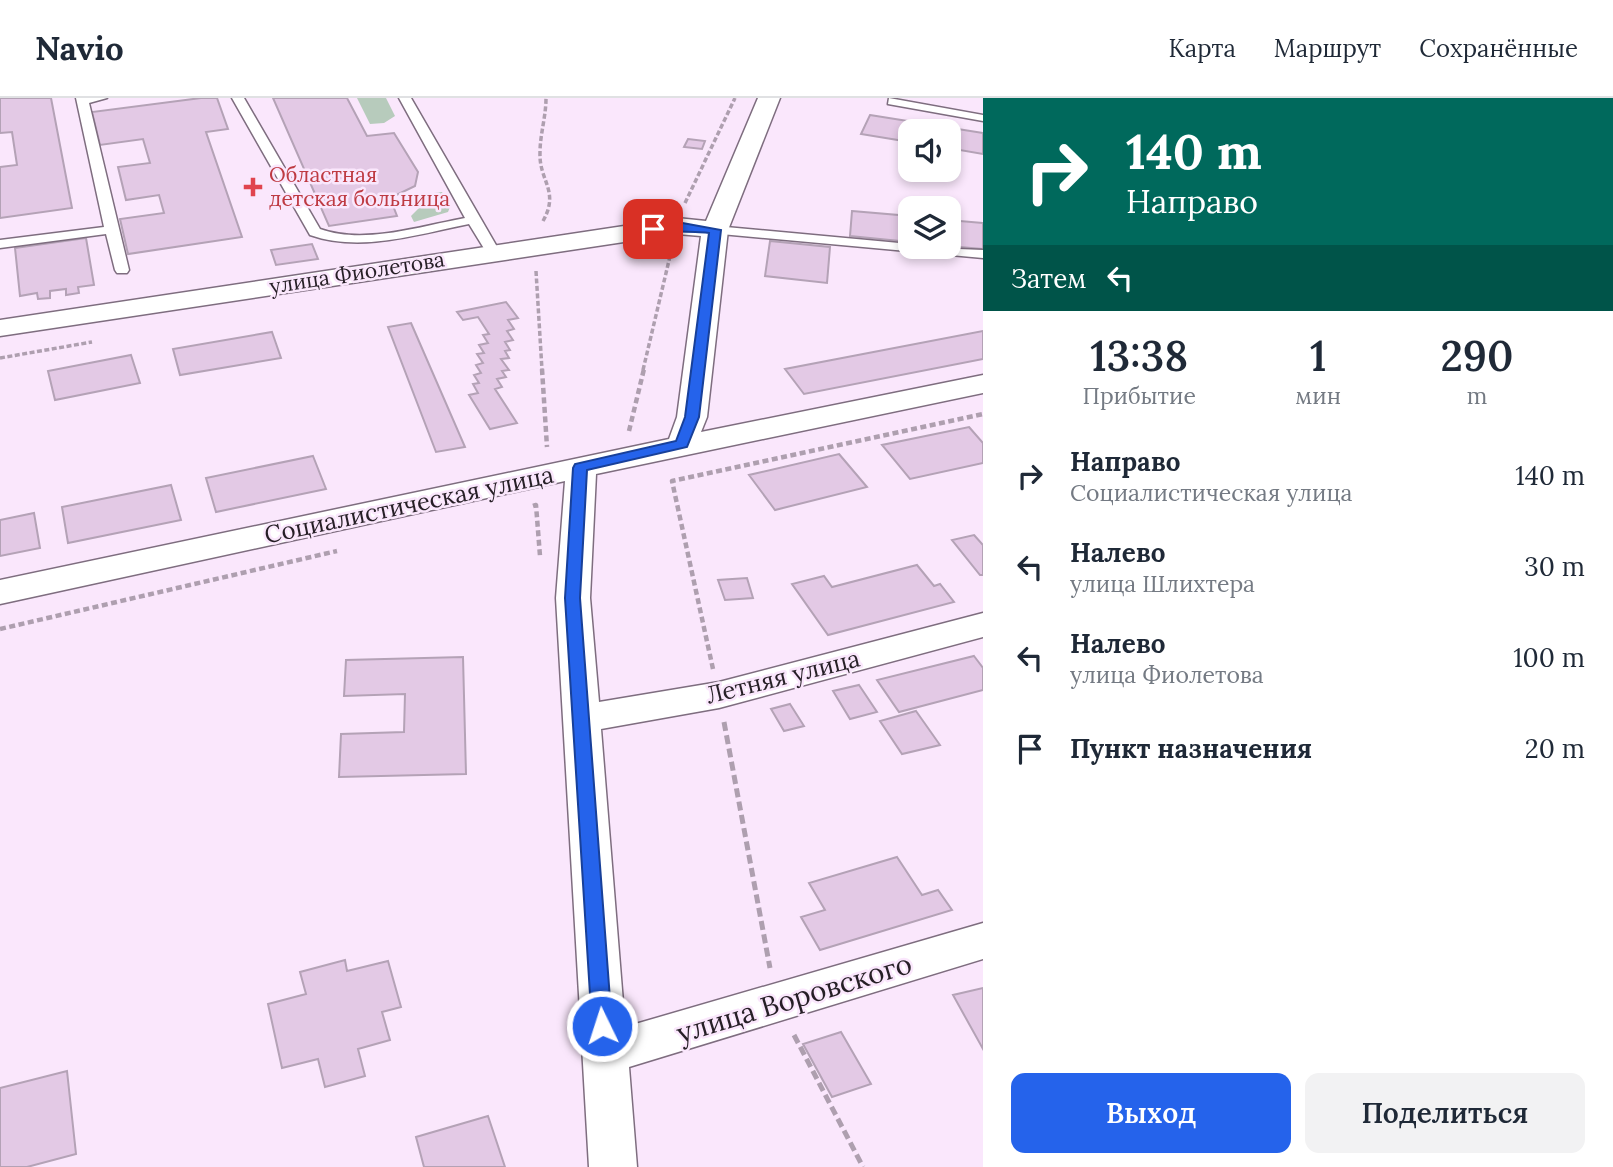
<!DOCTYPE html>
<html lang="ru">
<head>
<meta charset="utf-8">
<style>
  :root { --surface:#fff; --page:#f2f2f3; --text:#1f2937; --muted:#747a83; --line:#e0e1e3; --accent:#2563eb }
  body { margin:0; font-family:Lora,serif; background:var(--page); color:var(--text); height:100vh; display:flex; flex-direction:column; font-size:26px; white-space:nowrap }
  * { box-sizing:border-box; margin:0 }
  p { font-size:23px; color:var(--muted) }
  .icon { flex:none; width:38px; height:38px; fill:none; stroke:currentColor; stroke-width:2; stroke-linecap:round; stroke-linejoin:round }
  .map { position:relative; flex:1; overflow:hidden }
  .details { display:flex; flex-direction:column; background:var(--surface); width:630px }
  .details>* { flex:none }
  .guide { background:#00695c; color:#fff; overflow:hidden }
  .buttons { position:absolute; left:898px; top:21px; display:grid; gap:14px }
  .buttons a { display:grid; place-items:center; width:63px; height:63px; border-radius:14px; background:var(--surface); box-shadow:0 4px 10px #0003; font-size:35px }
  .pin { position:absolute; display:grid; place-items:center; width:60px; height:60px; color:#fff; margin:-30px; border-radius:14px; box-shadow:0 4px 10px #0006 }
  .me { position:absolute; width:77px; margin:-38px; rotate:356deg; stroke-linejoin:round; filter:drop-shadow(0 0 5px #0008) }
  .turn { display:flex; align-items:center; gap:24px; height:147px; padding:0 28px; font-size:32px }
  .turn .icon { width:91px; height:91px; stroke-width:2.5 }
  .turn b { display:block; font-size:49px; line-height:60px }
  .then { display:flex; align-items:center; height:66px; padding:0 28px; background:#0003; gap:14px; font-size:26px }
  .eta { display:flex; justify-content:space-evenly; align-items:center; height:119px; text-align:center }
  .eta b { font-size:42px; font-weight:600; line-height:49px }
  .action { display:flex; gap:14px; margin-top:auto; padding:14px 28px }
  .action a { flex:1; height:80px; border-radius:14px; background:var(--accent); color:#fff; font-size:28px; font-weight:600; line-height:80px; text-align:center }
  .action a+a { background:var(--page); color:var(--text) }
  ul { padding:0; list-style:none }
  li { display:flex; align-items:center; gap:21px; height:91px; padding:0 28px }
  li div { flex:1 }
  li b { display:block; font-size:26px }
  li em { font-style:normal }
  header { display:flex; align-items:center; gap:42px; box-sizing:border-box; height:98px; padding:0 35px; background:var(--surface); border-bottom:2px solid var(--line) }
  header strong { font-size:33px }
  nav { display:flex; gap:38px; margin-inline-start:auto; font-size:24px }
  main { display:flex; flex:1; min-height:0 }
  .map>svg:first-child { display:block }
  .green { fill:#b7cbbc }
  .building { fill:#e3c9e5; stroke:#b4a2b6; stroke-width:2 }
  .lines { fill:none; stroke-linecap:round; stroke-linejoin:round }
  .lane-casing { stroke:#7e6d7f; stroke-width:3 }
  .street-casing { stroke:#7e6d7f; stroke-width:3 }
  .path-far2 { stroke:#ae9faf; stroke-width:3.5; stroke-dasharray:5 2.5; stroke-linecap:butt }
  .path-far1 { stroke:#ae9faf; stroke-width:4.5; stroke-dasharray:6 3.5; stroke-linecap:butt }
  .path { stroke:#ae9faf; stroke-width:5; stroke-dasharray:9 4.5; stroke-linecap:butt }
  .lane { fill:#fff; fill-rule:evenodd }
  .street { fill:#fff; fill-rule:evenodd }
  .route { fill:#2563eb; stroke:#184099; stroke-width:2 }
  .health-dot { fill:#e0444e; stroke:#fae7fc; stroke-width:2.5 }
  .labels { text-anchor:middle; stroke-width:5; stroke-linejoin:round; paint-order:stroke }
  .far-health-label { font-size:21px; fill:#be3a42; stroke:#fae7fc; text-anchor:start }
  .far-street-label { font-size:21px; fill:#261f26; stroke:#fae7fc }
  .street-label { font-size:24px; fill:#261f26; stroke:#fae7fc }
  .near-street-label { font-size:28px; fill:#261f26; stroke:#fae7fc }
</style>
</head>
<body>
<header>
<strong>Navio</strong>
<nav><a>Карта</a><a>Маршрут</a><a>Сохранённые</a></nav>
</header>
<main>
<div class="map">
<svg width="983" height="1069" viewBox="0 0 983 1069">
  <rect width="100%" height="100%" fill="#fae7fc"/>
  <path class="green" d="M357,0H386L395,18L384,25L370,26Z
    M442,94L450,109L448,114L414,124L411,118L434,95Z"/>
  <path class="building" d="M0,0H51L72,110L0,120V69L17,67L12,34L0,35Z
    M201,0H217L228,31L206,34L242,139L128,156L120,121L164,115L159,97L126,102L118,69L150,65L143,41L100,47L92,14Z
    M273,0H347L367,38L394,35L418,74L415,88L390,100L397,118L329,128Z
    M870,17L983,35V56L948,50V33H910V44L861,36Z
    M688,41L705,43L702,51L684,49Z
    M852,113L910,118V144L850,138Z
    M948,122L983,125V151L948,148Z
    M86,140L94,187L78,189L79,195L66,197V191L50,193V200L38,201L37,195L20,198L15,150Z
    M770,143L830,149L827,185L765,178Z
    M312,146L318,161L276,167L271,152Z
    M506,204L518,220L508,222L514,231L507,233L513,242L505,244L510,252L505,253L509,260L501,261L509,272L502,273L506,279L497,281L502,289L495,291L517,325L490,331L469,297L478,295L473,286L479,285L474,277L481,275L476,267L483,265L477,256L484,255L479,247L488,245L483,237L489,236L478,219L463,222L457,214Z
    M411,225L465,349L436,354L388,229Z
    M983,233V261L804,296L785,271Z
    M272,234L281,260L180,277L173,251Z
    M131,257L140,285L55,302L48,273Z
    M969,329L983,345V365L910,381L882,347Z
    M839,356L867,389L775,412L749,377Z
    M313,358L326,391L216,414L206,380Z
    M171,387L181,422L68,445L62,409Z
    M34,415L40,450L0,458V422Z
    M974,437L983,447V477H980L952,442Z
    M917,467L934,488L940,486L954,504L828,537L792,486L824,478L832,489Z
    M747,480L753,500L725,502L718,482Z
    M974,558L983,570V592L899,614L877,582Z
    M463,559L466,676L339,679L341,636L404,634L405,596L344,598L346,562Z
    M859,587L877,614L850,621L833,593Z
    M790,606L804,628L784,633L771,611Z
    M916,613L940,647L902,656L880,623Z
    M897,759L922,797L938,792L952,812L820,852L801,819L825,812L809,785Z
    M345,862L347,873L388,863L401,909L382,914L390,942L358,951L365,978L325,989L318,961L282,970L268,906L306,896L300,874Z
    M983,890V951L953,897Z
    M841,934L871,986L832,999L803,946Z
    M67,973L76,1056L27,1069H0V990Z
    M488,1018L505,1069H424L416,1039Z"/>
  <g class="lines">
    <g class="lane-casing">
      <path id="lane" d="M76,0H107L89,5L129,172L127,175H117L115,172L106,136L0,150V142L104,129Z
        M232,0H244L320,131C364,147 421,128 465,120L399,0H411L500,154L493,158L488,157L469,126C419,136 361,155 310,137Z
        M889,0L983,17V23L888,6Z
        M715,128L910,146V149L983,152V160L710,135V129Z"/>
    </g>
    <g class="street-casing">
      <path id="street" d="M758,0H780L728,132L707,319L701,334L983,277V295L596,376L590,500L599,604L719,584L983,515V539L719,610L601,631L625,929L983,825V861L629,969L637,1069H589L556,500L565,383L0,506V482L669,341L677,319L701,138L677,136L0,238V222L677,120L706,123Z"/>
    </g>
    <path class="path-far2" d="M685,105L735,0
      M543,123C560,93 539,83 540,55C540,36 546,19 546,0
      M536,173L542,272
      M0,260L92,244
      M643,272L671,154"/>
    <path class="path-far1" d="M542,271L547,349
      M629,333L644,271
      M533,408L536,407L540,458
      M0,531L337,453
      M713,571L672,383L983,316"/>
    <path class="path" d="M724,624L770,870
      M794,937L863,1069"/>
    <use href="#lane" class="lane"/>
    <use href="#street" class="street"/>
  </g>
  <path class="route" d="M677,124L721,132L699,319L687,349L587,372L580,500L612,928L609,934L602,937L595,934L592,928L565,500L573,370L575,366L676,343L685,319L709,135C697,133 651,134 647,131Z"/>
  <path class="health-dot" d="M249.5 78.5h7v7h7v7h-7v7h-7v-7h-7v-7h7z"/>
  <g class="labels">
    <g class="far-health-label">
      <text x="269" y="84">Областная<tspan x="269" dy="24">детская больница</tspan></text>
    </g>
    <g class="far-street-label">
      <text transform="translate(357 175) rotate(-9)" y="7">улица Фиолетова</text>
    </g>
    <g class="street-label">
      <text transform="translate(409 407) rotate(-12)" y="8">Социалистическая улица</text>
      <text transform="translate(783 579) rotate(-14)" y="8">Летняя улица</text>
    </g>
    <g class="near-street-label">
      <text transform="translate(794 900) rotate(-17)" y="10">улица Воровского</text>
    </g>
  </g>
</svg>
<div class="buttons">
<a><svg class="icon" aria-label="sound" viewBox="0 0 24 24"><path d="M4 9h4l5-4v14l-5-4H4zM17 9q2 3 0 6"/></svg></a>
<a><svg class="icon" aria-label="layers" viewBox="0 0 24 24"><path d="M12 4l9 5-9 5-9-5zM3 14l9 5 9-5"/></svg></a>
</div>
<div class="pin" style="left:653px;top:131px;background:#d93025"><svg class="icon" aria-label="arrive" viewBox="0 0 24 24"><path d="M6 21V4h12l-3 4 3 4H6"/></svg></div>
<svg class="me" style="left:602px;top:928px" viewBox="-20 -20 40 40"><circle r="17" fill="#2563eb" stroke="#fff" stroke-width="3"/><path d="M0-11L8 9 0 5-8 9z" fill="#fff"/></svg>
</div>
<section class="details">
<div class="guide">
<div class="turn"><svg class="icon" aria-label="right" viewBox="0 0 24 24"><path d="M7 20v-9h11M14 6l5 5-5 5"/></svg><div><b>140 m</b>Направо</div></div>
<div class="then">Затем<svg class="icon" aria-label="left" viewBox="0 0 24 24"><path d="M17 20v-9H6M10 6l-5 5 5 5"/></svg></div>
</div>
<div class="eta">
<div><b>13:38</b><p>Прибытие</p></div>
<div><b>1</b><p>мин</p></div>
<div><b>290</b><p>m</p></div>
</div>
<ul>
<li><svg class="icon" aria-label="right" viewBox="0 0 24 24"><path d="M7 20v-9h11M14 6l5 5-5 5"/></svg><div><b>Направо</b><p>Социалистическая улица</p></div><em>140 m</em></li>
<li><svg class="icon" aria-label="left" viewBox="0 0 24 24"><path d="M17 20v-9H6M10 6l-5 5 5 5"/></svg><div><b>Налево</b><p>улица Шлихтера</p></div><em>30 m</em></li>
<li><svg class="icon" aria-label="left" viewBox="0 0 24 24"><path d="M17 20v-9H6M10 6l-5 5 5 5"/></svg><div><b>Налево</b><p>улица Фиолетова</p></div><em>100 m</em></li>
<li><svg class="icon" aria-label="arrive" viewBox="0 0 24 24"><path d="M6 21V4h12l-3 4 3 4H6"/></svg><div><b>Пункт назначения</b></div><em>20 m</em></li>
</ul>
<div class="action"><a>Выход</a><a>Поделиться</a></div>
</section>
</main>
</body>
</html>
